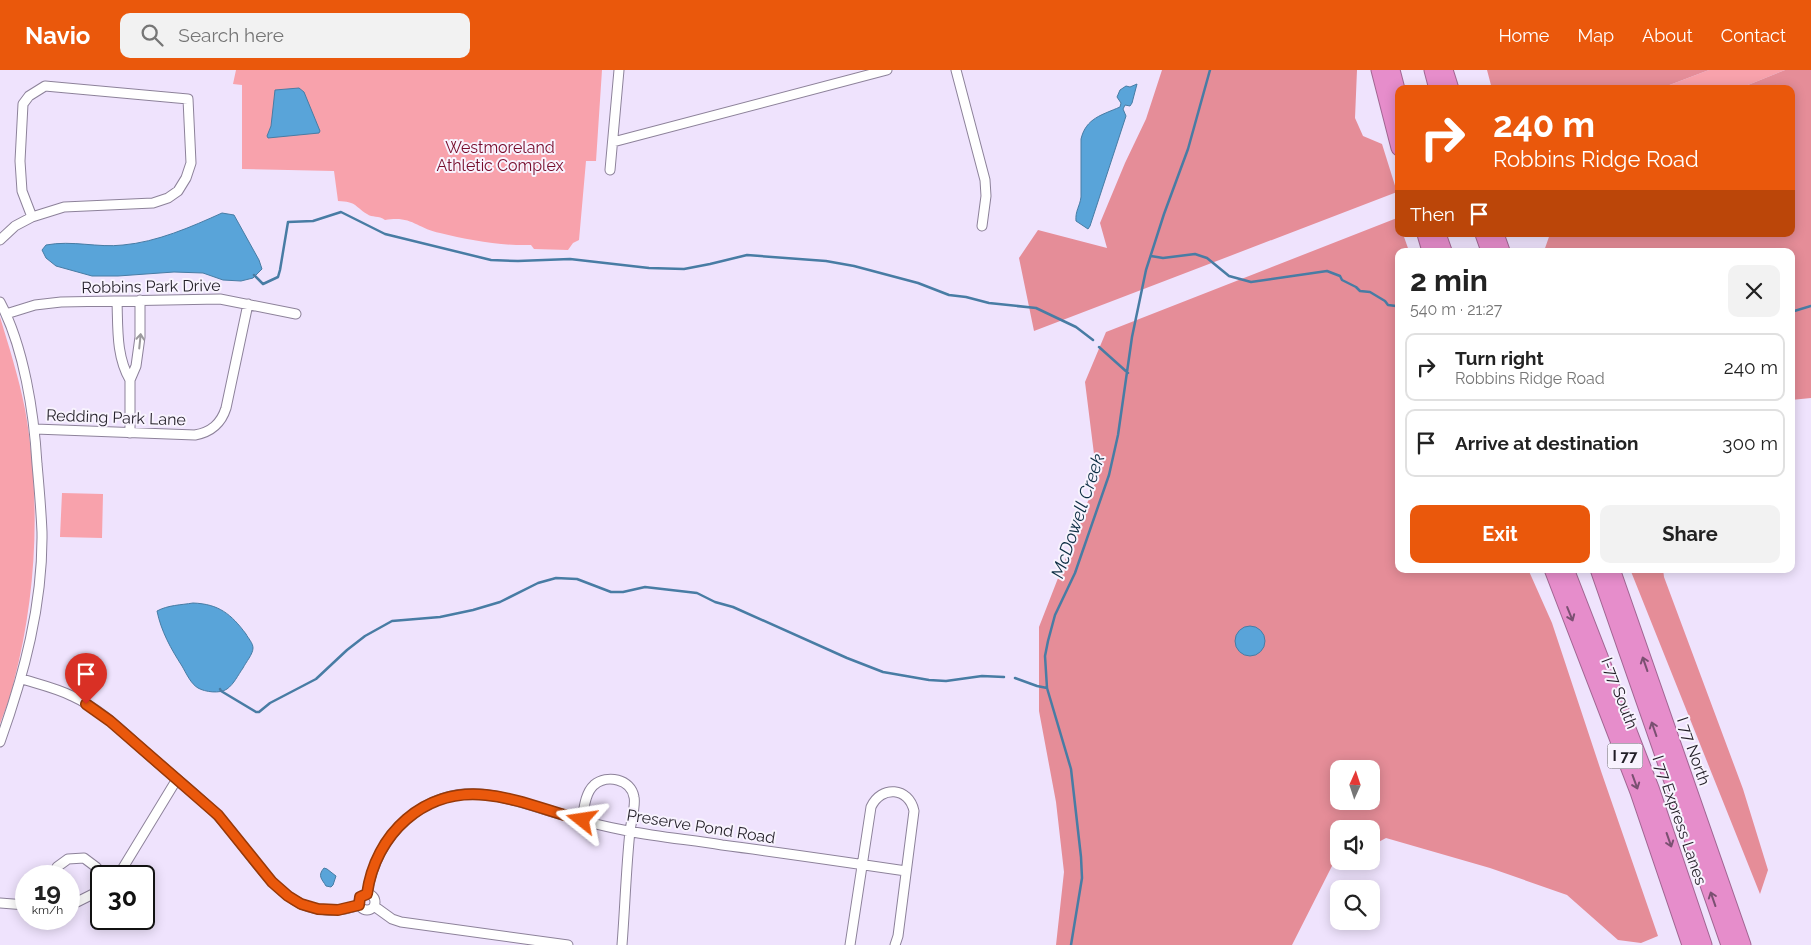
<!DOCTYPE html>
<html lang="en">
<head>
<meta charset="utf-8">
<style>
  :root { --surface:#fff; --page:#f2f2f2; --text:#222; --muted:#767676; --line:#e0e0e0; --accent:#ea580c }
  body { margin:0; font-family:Raleway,sans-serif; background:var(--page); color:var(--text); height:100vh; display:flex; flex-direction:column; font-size:19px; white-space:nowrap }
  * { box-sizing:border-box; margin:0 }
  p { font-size:16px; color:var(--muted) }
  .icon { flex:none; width:28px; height:28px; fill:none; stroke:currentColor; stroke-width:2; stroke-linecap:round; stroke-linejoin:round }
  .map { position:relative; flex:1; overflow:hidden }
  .drawer { position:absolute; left:1395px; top:178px; width:400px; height:325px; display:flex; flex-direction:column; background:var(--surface); border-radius:10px; box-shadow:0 2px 12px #0003 }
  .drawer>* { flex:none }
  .guide { position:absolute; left:1395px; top:15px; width:400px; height:152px; border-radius:10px; box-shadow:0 2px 12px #0003; background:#ea580c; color:#fff; overflow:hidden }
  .needle { width:32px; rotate:3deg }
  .fabs { position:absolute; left:1330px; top:690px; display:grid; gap:10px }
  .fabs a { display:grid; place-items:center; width:50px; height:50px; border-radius:10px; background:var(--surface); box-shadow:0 2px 12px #0003; font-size:25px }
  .speed { position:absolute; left:15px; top:795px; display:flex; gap:10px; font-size:25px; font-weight:700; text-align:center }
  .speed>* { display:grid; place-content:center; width:65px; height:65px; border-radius:50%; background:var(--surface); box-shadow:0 2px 12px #0003; line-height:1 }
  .speed small { font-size:12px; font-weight:400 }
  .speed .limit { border:2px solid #111; border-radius:8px; background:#fff; color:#111 }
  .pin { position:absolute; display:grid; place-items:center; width:42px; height:42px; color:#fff; margin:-51px -21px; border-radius:50% 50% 50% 0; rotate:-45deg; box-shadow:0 0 5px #0007 }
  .pin .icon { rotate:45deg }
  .me { position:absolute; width:55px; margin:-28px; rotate:285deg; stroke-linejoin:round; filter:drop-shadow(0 0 4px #0008) }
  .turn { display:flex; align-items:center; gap:18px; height:105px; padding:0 15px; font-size:22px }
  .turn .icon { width:65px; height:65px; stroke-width:2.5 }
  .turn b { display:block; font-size:35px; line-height:42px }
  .then { display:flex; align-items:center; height:48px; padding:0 15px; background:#0003; gap:10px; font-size:19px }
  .round { display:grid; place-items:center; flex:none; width:52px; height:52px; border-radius:10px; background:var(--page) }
  .overview { display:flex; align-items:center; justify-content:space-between; height:85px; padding:0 15px }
  h1 { font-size:30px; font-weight:700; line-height:38px }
  .cta { display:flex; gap:10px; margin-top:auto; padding:10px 15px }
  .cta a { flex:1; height:58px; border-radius:10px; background:var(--accent); color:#fff; font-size:20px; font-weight:700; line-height:58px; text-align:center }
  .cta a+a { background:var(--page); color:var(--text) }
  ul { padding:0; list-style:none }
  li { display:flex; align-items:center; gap:15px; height:68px; margin:0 10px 8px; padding:0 5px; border:2px solid var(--line); border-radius:10px }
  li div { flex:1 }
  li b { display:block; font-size:19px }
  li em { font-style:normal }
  header { display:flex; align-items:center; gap:30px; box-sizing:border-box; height:70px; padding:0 25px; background:var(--accent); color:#fff }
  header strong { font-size:24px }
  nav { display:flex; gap:28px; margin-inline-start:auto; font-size:18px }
  .search { width:350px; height:45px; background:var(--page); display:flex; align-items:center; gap:12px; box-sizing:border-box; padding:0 18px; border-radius:10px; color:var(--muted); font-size:19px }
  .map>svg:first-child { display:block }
  .green { fill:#f8a2ac }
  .forest { fill:#e58d98; fill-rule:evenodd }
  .water { fill:#59a4d9; stroke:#487ca4 }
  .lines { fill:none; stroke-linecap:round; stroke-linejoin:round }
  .stream { stroke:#487ca4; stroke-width:2.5 }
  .street-casing { stroke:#8d829a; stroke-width:11 }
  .highway-casing { stroke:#a16692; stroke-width:17 }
  .street { stroke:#fff; stroke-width:9 }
  .highway { stroke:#e68dcb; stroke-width:15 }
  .oneway { stroke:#9c9a9e }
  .oneway2 { stroke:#7a5071 }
  .route-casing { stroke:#983908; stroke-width:12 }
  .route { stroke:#ea580c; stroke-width:9 }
  .labels { text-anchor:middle; stroke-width:4; stroke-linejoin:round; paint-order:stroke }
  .shield { fill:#f8f3fe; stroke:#625e68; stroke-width:1 }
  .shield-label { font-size:15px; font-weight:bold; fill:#221e27 }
  .park-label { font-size:16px; fill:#760b2b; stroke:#f8f3fe }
  .street-label { font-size:16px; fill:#221e27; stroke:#f8f3fe }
  .water-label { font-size:18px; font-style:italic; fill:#0d2e44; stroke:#f8f3fe }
</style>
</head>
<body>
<header>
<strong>Navio</strong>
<div class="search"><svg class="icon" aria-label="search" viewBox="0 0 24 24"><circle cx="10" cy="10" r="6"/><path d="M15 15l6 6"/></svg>Search here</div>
<nav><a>Home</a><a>Map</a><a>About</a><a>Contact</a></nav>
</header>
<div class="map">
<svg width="1811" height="875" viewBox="0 0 1811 875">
  <rect width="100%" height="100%" fill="#efe3fd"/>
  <path class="green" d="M236,0H602L596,91H586L579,170L573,173L568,180L534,179L531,175C501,176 469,170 440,163C417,158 411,145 385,150C379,145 372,148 367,144C353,135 357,132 338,131L334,101L242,99V15L233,14Z
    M1709,0H1785L1738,19H1659Z
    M0,247C9,277 19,308 25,339C41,429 37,523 14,611C11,626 5,640 0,654Z
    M62,423L103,424L102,468L60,467Z"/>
  <path class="forest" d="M1162,0H1357L1355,48L1363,66L1382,74L1397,122L1034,261L1019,188L1038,160L1107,178L1100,153L1125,93L1146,49Z
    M1487,0H1709L1659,19H1492Z
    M1785,0H1811V328L1791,330V181H1544L1550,164H1791V19H1738Z
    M1397,148L1399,164H1403L1409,181H1399V499H1528L1552,553L1602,704L1658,866L1641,873L1618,870L1567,825L1490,798L1386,768L1371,776V759H1339V791H1341L1332,796L1292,875H1056L1064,802L1056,732L1039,641V557L1097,408L1085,312L1106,262ZM1339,699H1371V731H1339Z
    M1630,499H1663L1664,507L1743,719L1768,800L1760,824Z"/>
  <path class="water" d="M1137,14L1132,33L1130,36L1125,35L1123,39L1126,46L1090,156L1088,159L1076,151C1075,141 1080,136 1081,127V69C1086,48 1102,45 1120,37L1121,33L1117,27L1120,20L1126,16L1130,17Z
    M299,18L304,22L320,61L319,63L268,68L267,66L271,56L275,20Z
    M222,143L234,145L259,190L262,199L253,208L241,211L223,210L203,203L174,202L118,206H92L56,196L46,188L42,180L46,175C72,170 98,178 123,175C157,172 191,157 222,143Z
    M193,533C219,534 231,544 246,564C248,568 253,573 253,578C253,584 246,592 243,598C238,605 234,614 227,619C220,624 205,622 198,618C191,614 186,603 182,596C171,579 161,561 157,541C168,535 181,535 193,533Z
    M1235 571a15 15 0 1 1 30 0a15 15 0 1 1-30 0Z
    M324,798L327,799L336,806L333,815L331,817L326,816C322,809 317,806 324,798Z"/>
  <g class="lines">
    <path class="stream" d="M1151,186L1163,188L1195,184L1207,188L1229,206L1251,212L1327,201L1340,206L1342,210L1356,217L1360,221L1370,222L1385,231L1388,235L1396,236L1399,239
      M254,205L263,214L278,207L280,200L288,152L313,151L341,142L385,164L491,190L518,191L570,189L649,198L684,199L710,194L747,185L826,191L854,196L918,213L949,225L966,227L989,233L1036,238L1076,257L1093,270
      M1791,242L1811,236
      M1099,277L1128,303
      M1015,608L1037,616L1047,618
      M220,619L221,621L256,642H259L270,633L316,609L347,580L365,566L392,551L440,547L473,540L500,532L538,513L556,508L577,509L611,522H623L645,517L697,523L715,532L733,537L847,588L883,602L929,610L946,611L982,606L1004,607
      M1071,875L1082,808L1081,787L1071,699L1047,618L1045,586L1048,571L1055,545L1075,503L1109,405L1118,365L1132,267L1146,200L1164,144L1188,79L1210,0"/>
    <g class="street-casing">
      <path id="street" d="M956,0L985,110L986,126L982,156
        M613,72L887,0
        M610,100L619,0
        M0,170L15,156L32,147L64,137L153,133L168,128L178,121L186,108L191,93L188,29L45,16L29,26L23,34L20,91L22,121L32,147
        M117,231C118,258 116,286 130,310
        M0,232C24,277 34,343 37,394C39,416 41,439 42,462C43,534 24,605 0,672
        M6,244L35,235L61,232L220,229L296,244
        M35,359L195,365C211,362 221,354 226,338L248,234
        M130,363V310L136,296L140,267V230
        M22,609C38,614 56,618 72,626C105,641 131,670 158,693C178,710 200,727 218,746C242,771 265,812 294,830C313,842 339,843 359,835
        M582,750C584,739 585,723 594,715C607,704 631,709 634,727C636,735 631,752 630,761C626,799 625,837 622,875
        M55,806L57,797L68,789L84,788L96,797L104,806
        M116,806L121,801L177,709
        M359 832a8 8 0 1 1 16 0a8 8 0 1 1-16 0Z
        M367,824C374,779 403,740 447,727C487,716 528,736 566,746C586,752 607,757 628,761C659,767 691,770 722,775C784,783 845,792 906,801
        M0,833L26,835
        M69,834L77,832L101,820
        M374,836L392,849L401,852L568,875
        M850,875L871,737C881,715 909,717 914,741L898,866L895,875"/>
    </g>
    <g class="highway-casing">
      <path id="highway" d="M1379,0L1399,78
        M1392,0L1399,27
        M1432,0L1437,19
        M1445,0L1451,19
        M1425,164L1430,181
        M1438,164L1444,181
        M1483,164L1489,181
        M1496,164L1502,181
        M1552,499L1638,722L1690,875
        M1566,499L1651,718L1704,875
        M1598,499L1729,875
        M1612,499L1743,875"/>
    </g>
    <use href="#street" class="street"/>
    <use href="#highway" class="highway"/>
  </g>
  <defs><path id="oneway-shaft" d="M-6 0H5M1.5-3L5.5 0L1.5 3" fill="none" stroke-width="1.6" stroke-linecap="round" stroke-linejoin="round" transform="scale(1.25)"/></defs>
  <use class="oneway" href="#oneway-shaft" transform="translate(140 271) rotate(-84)"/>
  <g class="oneway2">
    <use href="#oneway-shaft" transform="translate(1570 544) rotate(68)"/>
    <use href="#oneway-shaft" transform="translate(1645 594) rotate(-109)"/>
    <use href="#oneway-shaft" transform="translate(1654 659) rotate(-109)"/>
    <use href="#oneway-shaft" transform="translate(1635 712) rotate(70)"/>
    <use href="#oneway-shaft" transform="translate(1669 770) rotate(71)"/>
    <use href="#oneway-shaft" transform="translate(1713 829) rotate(-109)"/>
  </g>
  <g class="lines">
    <g class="route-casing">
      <path id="route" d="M86,634L110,651L218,745L272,812L288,826L301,834L318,839L338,840L359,835L360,827L367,824C375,764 424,718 486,725C518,728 550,742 582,750"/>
    </g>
    <use href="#route" class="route"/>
  </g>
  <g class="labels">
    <rect class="shield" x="1607.5" y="673.5" width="35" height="25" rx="4"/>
    <g class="shield-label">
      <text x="1625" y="691">I 77</text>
    </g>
    <g class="park-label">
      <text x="500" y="83">Westmoreland<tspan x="500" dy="18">Athletic Complex</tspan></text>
    </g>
    <g class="street-label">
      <text transform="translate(151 216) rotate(-1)" y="6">Robbins Park Drive</text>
      <text transform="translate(116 347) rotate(2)" y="6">Redding Park Lane</text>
      <text transform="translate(1620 623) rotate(69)" y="6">I-77 South</text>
      <text transform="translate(1694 681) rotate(71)" y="6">I 77 North</text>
      <text transform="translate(1680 750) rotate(71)" y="6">I 77 Express Lanes</text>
      <text transform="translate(701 756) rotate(9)" y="6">Preserve Pond Road</text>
    </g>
    <g class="water-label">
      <text transform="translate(1078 446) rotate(-71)" y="6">McDowell Creek</text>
    </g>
  </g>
</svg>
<div class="fabs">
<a><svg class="needle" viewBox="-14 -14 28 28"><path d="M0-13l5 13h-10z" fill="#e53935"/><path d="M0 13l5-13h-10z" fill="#767676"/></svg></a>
<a><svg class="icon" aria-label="sound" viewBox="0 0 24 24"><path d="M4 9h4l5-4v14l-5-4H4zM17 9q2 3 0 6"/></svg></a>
<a><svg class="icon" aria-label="search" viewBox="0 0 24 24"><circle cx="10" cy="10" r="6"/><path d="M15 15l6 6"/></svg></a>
</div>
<div class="speed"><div>19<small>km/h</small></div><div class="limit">30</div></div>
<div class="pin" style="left:86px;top:634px;background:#d93025"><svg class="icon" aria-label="arrive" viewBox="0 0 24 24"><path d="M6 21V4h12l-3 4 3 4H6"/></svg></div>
<svg class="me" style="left:582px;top:750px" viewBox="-20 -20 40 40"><path d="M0-17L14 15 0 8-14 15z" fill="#ea580c" stroke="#fff" stroke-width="4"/></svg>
<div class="guide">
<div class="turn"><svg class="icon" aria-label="right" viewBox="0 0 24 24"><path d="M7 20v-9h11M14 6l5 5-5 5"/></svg><div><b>240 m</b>Robbins Ridge Road</div></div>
<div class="then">Then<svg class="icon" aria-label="arrive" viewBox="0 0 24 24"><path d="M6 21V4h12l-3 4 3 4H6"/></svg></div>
</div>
<section class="drawer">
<div class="overview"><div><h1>2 min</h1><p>540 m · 21:27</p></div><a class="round"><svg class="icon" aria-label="close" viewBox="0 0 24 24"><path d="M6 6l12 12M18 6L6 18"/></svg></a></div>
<ul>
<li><svg class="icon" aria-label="right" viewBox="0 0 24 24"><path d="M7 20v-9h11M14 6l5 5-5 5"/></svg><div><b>Turn right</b><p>Robbins Ridge Road</p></div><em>240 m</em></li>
<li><svg class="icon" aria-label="arrive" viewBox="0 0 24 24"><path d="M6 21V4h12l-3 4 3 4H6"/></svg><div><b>Arrive at destination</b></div><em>300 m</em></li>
</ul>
<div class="cta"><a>Exit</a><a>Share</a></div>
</section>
</div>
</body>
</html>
